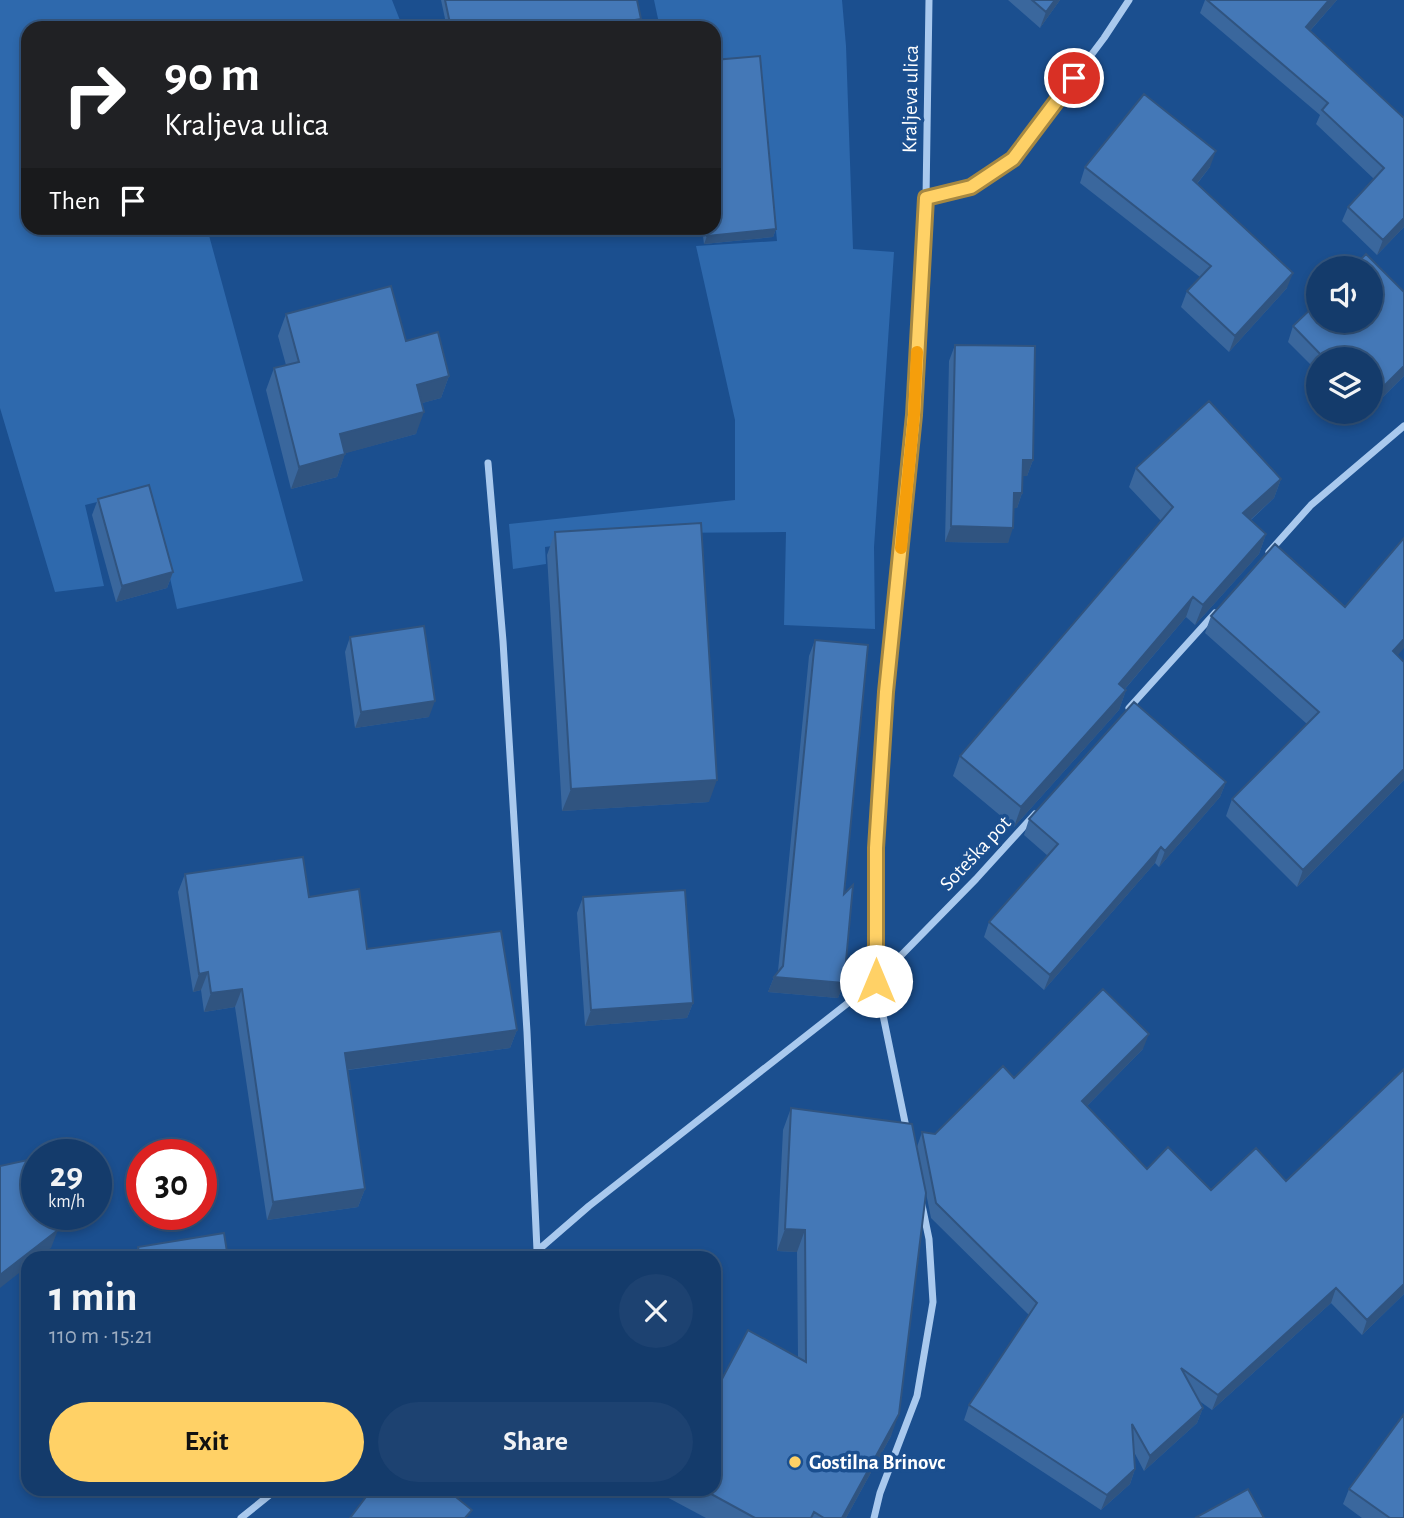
<!DOCTYPE html>
<html lang="en">
<head>
<meta charset="utf-8">
<style>
  :root { --surface:#143b6b; --page:#1d4271; --text:#f1f3f6; --muted:#9dadc1; --line:#33557e; --accent:#ffd166 }
  body { margin:0; font-family:"Alegreya Sans",sans-serif; background:var(--page); color:var(--text); height:100vh; display:flex; flex-direction:column; font-size:26px; white-space:nowrap }
  * { box-sizing:border-box; margin:0 }
  p { font-size:23px; color:var(--muted) }
  .icon { flex:none; width:38px; height:38px; fill:none; stroke:currentColor; stroke-width:2; stroke-linecap:round; stroke-linejoin:round }
  .map { position:relative; flex:1; overflow:hidden }
  .drawer { position:absolute; left:21px; top:1251px; width:700px; height:245px; display:flex; flex-direction:column; background:var(--surface); border-radius:21px; box-shadow:0 4px 10px #0003,0 0 0 2px var(--line) }
  .drawer>* { flex:none }
  .hud { position:absolute; left:21px; top:21px; width:700px; height:214px; border-radius:21px; box-shadow:0 4px 10px #0003,0 0 0 2px var(--line); background:#202124; color:#fff; overflow:hidden }
  .fabs { position:absolute; left:1306px; top:256px; display:grid; gap:14px }
  .fabs a { display:grid; place-items:center; width:77px; height:77px; border-radius:50%; background:var(--surface); box-shadow:0 4px 10px #0003,0 0 0 2px var(--line); font-size:35px }
  .speed { position:absolute; left:21px; top:1139px; display:flex; gap:14px; font-size:35px; font-weight:700; text-align:center }
  .speed>* { display:grid; place-content:center; width:91px; height:91px; border-radius:50%; background:var(--surface); box-shadow:0 4px 10px #0003,0 0 0 2px var(--line); line-height:1 }
  .speed small { font-size:18px; font-weight:400 }
  .speed .limit { border:10px solid #d22; background:#fff; color:#111 }
  .pin { position:absolute; display:grid; place-items:center; width:60px; height:60px; color:#fff; margin:-30px; border:4px solid #fff; border-radius:50%; box-shadow:0 2px 7px #0007 }
  .me { position:absolute; width:77px; margin:-38px; rotate:0deg; stroke-linejoin:round; filter:drop-shadow(0 0 5px #0008) }
  .turn { display:flex; align-items:center; gap:24px; height:147px; padding:0 28px; font-size:32px }
  .turn .icon { width:91px; height:91px; stroke-width:2.5 }
  .turn b { display:block; font-size:49px; line-height:60px }
  .then { display:flex; align-items:center; height:66px; padding:0 28px; background:#0003; gap:14px; font-size:26px }
  .round { display:grid; place-items:center; flex:none; width:74px; height:74px; border-radius:37px; background:var(--page) }
  .summary { display:flex; align-items:center; justify-content:space-between; height:119px; padding:0 28px }
  h1 { font-size:42px; font-weight:700; line-height:52px }
  .button { display:flex; gap:14px; margin-top:auto; padding:14px 28px }
  .button a { flex:1; height:80px; border-radius:42px; background:var(--accent); color:#111; font-size:28px; font-weight:700; line-height:80px; text-align:center }
  .button a+a { background:var(--page); color:var(--text) }
  .map>svg:first-child { display:block }
  .green { fill:#2e69ad }
  .lines { fill:none; stroke-linecap:round; stroke-linejoin:round }
  .street { stroke:#a9c9ee; stroke-width:7 }
  .wall { fill:#3a679d }
  .shaded-wall { fill:#305480 }
  .building { fill:#4478b7; stroke:#305480; stroke-width:2 }
  .route-casing { stroke:#a68842; stroke-width:18 }
  .route { stroke:#ffd166; stroke-width:12 }
  .slow { stroke:#f59e0b; stroke-width:12 }
  .poi-dot { fill:#ffd166; stroke:#1b4f8f; stroke-width:2.5 }
  .labels { text-anchor:middle; stroke-width:7; stroke-linejoin:round; paint-order:stroke }
  .street-label { font-size:21px; fill:#fff; stroke:#1b4f8f }
  .poi-label { font-size:21px; font-weight:bold; fill:#fff; stroke:#1b4f8f; text-anchor:start }
</style>
</head>
<body>
<div class="map">
<svg width="1404" height="1518" viewBox="0 0 1404 1518">
  <rect width="100%" height="100%" fill="#1b4f8f"/>
  <path class="green" d="M0,0H392L403,28H28V228H207L303,581L177,609L150,489L85,505L104,586L55,592L0,408Z
    M654,0H842L846,46L853,249L894,252L874,547L875,629L784,625L786,532L648,533L545,547L546,564L513,569L509,524L735,500V420L696,246L777,241L759,59L714,64V28H660Z"/>
  <g class="lines">
    <path class="street" d="M926,198L971,187L1013,159L1104,38L1129,0
      M488,463L503,641L527,1032L537,1250
      M1269,552L1311,505L1404,426
      M1129,708L1215,613
      M907,1132L876,981V848L886,693L914,415L926,198L929,0
      M529,1258L589,1206L876,981L976,879L1035,814
      M241,1518L277,1489
      M874,1518L880,1493L917,1396L933,1302L929,1239L922,1205"/>
  </g>
  <path class="wall" d="M441,0H637L639,27L632,28H447Z
    M1008,0H1060L1040,28Z
    M1205,0H1337L1310,31L1404,118V227L1377,255L1342,221L1348,207L1374,179L1316,124L1320,115L1200,13Z
    M1085,167H1210L1197,184L1287,288L1229,352L1181,307L1187,291L1200,277L1080,183Z
    M702,228H714L776,229L773,237L704,244Z
    M1404,292V376L1370,410V359H1318V372L1288,342L1293,326Z
    M286,314L406,341L449,376L441,398L422,403L416,434L345,453L337,477L291,489L266,390L274,368L286,365L278,336Z
    M955,345L1033,460L1027,476H1023L1022,493L1017,508H1014L1008,543L945,542L949,361Z
    M1356,411H1369L1362,418Z
    M1136,468L1281,479L1274,498L1251,520L1266,534L1259,554L1195,625L1186,617L1125,689L1126,690L1119,710L1014,827L953,776L960,756L1161,521L1129,487Z
    M98,499L173,572L167,588L116,602L92,515Z
    M555,532L709,802L562,811L547,555Z
    M1211,616L1398,656L1404,662V780L1297,887L1226,816L1232,799L1307,724L1205,633Z
    M350,637L429,717L355,728L345,652Z
    M815,640L844,894V983L838,998L768,992L774,977L778,971L809,656Z
    M1226,782L1220,797L1159,867L1155,863L1044,990L984,937L989,922L1048,856L1024,835L1029,819Z
    M185,874L309,897L367,949L517,1030L510,1048L348,1070L365,1189L358,1207L267,1220L235,1007L204,1012L201,990L193,992L178,892Z
    M583,897L693,1003L687,1018L585,1026L577,913Z
    M1143,1049L1087,1106L1147,1169L1211,1190L1286,1181L1404,1069V1294L1362,1335L1331,1303L1212,1410L1198,1400L1203,1408L1197,1423L1144,1471L1134,1452L1135,1469L1130,1484L1101,1510L964,1420L969,1405L1029,1315L931,1218L926,1193L891,1436L846,1518H706L663,1495L665,1489H714L798,1357L797,1252L777,1251L783,1130L791,1108L917,1147L922,1132L935,1134L1014,1078Z
    M138,1247L228,1258H134Z
    M1349,1489L1404,1518H1362L1343,1504Z"/>
  <path class="shaded-wall" d="M1055,0H1060L1040,28L1046,12Z
    M1329,0H1337L1300,42L1306,27Z
    M641,19L639,27L632,28H587Z
    M1216,151L1210,167L1187,196L1193,180Z
    M1404,218V227L1377,255L1383,240Z
    M776,229L773,237L704,244L707,236Z
    M1293,273L1287,288L1229,352L1235,336Z
    M1404,366V376L1370,410V400Z
    M449,376L441,398L408,407L417,385Z
    M424,412L416,434L332,457L340,434Z
    M345,454L337,477L291,489L299,467Z
    M1023,460H1033L1027,476H1018Z
    M1281,479L1274,498L1236,533L1243,513Z
    M1014,493H1022L1017,508L1008,509Z
    M951,526L1013,528L1008,543L945,542Z
    M1266,534L1259,554L1195,625L1203,605Z
    M173,572L167,588L116,602L122,586Z
    M1193,597L1186,617L1112,704L1119,684Z
    M1404,639V648L1387,668L1393,651Z
    M1126,690L1119,710L1014,827L1021,807Z
    M435,701L429,717L355,728L361,712Z
    M1404,769V780L1297,887L1303,870Z
    M717,780L709,802L562,811L571,789Z
    M1226,782L1220,797L1159,867L1165,851Z
    M1161,847L1155,863L1044,990L1050,975Z
    M208,972L201,990L193,992L199,974Z
    M774,977L844,983L838,998L768,992Z
    M242,989L235,1007L204,1012L211,993Z
    M693,1003L687,1018L585,1026L591,1010Z
    M517,1030L510,1048L338,1071L345,1053Z
    M1149,1034L1143,1049L1077,1116L1082,1101Z
    M365,1189L358,1207L267,1220L273,1202Z
    M785,1229L805,1230L797,1252L777,1251Z
    M58,1230L51,1248L38,1258H28V1266L0,1288V1275Z
    M1404,1284V1294L1362,1335L1367,1320Z
    M1336,1288L1331,1303L1212,1410L1218,1395Z
    M1203,1408L1197,1423L1144,1471L1150,1456Z
    M899,1414L891,1436L846,1518H842Z
    M1135,1469L1130,1484L1101,1510L1107,1495Z"/>
  <path class="building" d="M445,0H637L641,19L587,28H451Z
    M1032,0H1055L1046,12Z
    M1207,0H1329L1306,27L1404,118V218L1383,240L1348,207L1384,168L1322,110L1328,103Z
    M760,56L776,229L707,236L706,228H714V60Z
    M1144,94L1216,151L1193,180L1293,273L1235,336L1187,291L1211,266L1085,167Z
    M1366,254L1404,292V366L1370,400V359H1325L1293,326L1318,302V320H1370V268H1352Z
    M391,286L406,341L438,332L449,376L417,385L424,412L340,434L345,454L299,467L274,368L299,362L286,314Z
    M955,345L1035,346L1033,460H1023L1022,493H1014L1013,528L951,526Z
    M1209,401L1281,479L1243,513L1266,534L1203,605L1193,597L1119,684L1126,690L1021,807L960,756L1173,507L1136,468Z
    M149,485L173,572L122,586L98,499Z
    M701,523L717,780L571,789L555,532Z
    M1404,538V639L1393,651L1404,662V769L1303,870L1232,799L1319,712L1211,616L1275,544L1345,607Z
    M424,626L435,701L361,712L350,637Z
    M815,640L868,645L844,894L853,885L844,983L774,977L783,966Z
    M1134,702L1226,782L1165,851L1161,847L1050,975L989,922L1058,844L1029,819Z
    M303,857L309,897L359,889L367,949L501,931L517,1030L345,1053L365,1189L273,1202L242,989L211,993L208,972L199,974L185,874Z
    M685,890L693,1003L591,1010L583,897Z
    M1103,989L1149,1034L1082,1101L1147,1169L1168,1147L1211,1190L1256,1148L1286,1181L1404,1069V1284L1367,1320L1336,1288L1218,1395L1181,1368L1203,1408L1150,1456L1132,1424L1135,1469L1107,1495L969,1405L1037,1303L936,1203L922,1132L935,1134L1003,1066L1014,1078Z
    M791,1108L912,1124L926,1193L899,1414L842,1518H824L814,1512L811,1518H755L702,1489H714V1394L748,1330L806,1362L805,1230L785,1229Z
    M37,1158V1214H54L58,1230L0,1275V1166Z
    M224,1233L228,1258H140L138,1247Z
    M1404,1414V1518H1390L1349,1489Z
    M372,1489H446L472,1510L465,1518H350Z
    M1248,1489L1264,1518H1195Z"/>
  <g class="lines">
    <g class="route-casing">
      <path id="route" d="M876,981V848L886,692L914,415L926,198L971,187L1013,159L1074,78"/>
    </g>
    <use href="#route" class="route"/>
    <path class="slow" d="M901,548L914,415L917,352"/>
  </g>
  <circle class="poi-dot" cx="795" cy="1462" r="7"/>
  <g class="labels">
    <g class="street-label">
      <text transform="translate(910 99) rotate(-89)" y="7">Kraljeva ulica</text>
      <text transform="translate(975 853) rotate(-47)" y="7">Soteška pot</text>
    </g>
    <g class="poi-label">
      <text x="809" y="1469">Gostilna Brinovc</text>
    </g>
  </g>
</svg>
<div class="fabs">
<a><svg class="icon" aria-label="sound" viewBox="0 0 24 24"><path d="M4 9h4l5-4v14l-5-4H4zM17 9q2 3 0 6"/></svg></a>
<a><svg class="icon" aria-label="layers" viewBox="0 0 24 24"><path d="M12 4l9 5-9 5-9-5zM3 14l9 5 9-5"/></svg></a>
</div>
<div class="speed"><div>29<small>km/h</small></div><div class="limit">30</div></div>
<div class="pin" style="left:1074px;top:78px;background:#d93025"><svg class="icon" aria-label="arrive" viewBox="0 0 24 24"><path d="M6 21V4h12l-3 4 3 4H6"/></svg></div>
<svg class="me" style="left:876px;top:981px" viewBox="-20 -20 40 40"><circle r="19" fill="#fff"/><path d="M0-13L10 11 0 6-10 11z" fill="#ffd166"/></svg>
<div class="hud">
<div class="turn"><svg class="icon" aria-label="right" viewBox="0 0 24 24"><path d="M7 20v-9h11M14 6l5 5-5 5"/></svg><div><b>90 m</b>Kraljeva ulica</div></div>
<div class="then">Then<svg class="icon" aria-label="arrive" viewBox="0 0 24 24"><path d="M6 21V4h12l-3 4 3 4H6"/></svg></div>
</div>
<section class="drawer">
<div class="summary"><div><h1>1 min</h1><p>110 m · 15:21</p></div><a class="round"><svg class="icon" aria-label="close" viewBox="0 0 24 24"><path d="M6 6l12 12M18 6L6 18"/></svg></a></div>
<div class="button"><a>Exit</a><a>Share</a></div>
</section>
</div>
</body>
</html>
